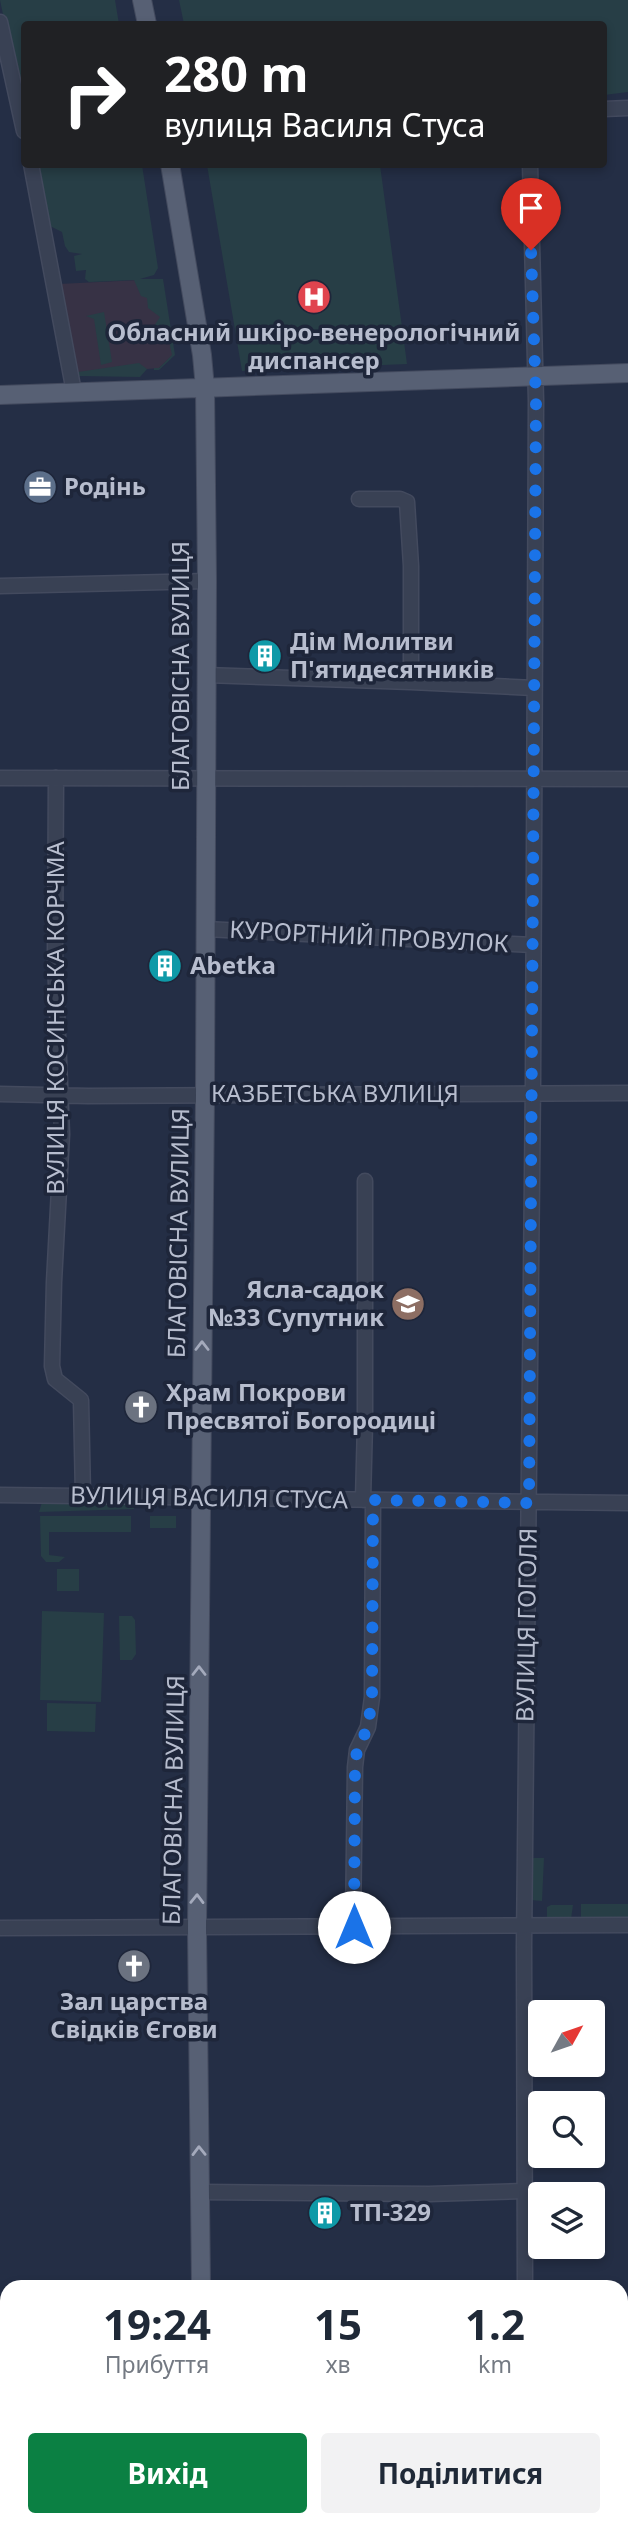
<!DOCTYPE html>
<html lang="uk">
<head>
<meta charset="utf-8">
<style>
  :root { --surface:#fff; --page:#f2f2f3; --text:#1f2937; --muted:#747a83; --accent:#0b8043 }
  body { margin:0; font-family:"Noto Sans",sans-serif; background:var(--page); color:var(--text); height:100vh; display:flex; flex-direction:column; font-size:26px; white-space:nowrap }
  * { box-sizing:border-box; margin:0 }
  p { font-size:23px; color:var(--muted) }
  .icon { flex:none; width:38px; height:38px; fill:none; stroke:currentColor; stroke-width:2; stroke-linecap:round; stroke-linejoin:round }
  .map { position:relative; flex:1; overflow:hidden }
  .drawer { position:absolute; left:0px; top:2280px; width:628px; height:247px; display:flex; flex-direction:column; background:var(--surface); border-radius:21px 21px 0 0; box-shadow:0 4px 10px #0003 }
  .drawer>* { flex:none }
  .top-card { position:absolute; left:21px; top:21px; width:586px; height:147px; border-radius:7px; box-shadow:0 4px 10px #0003; background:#202124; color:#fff; overflow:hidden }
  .needle { width:46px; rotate:50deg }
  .fabs { position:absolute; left:528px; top:2000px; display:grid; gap:14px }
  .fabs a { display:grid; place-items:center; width:77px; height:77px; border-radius:7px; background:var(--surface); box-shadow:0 4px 10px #0003; font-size:35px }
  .pin { position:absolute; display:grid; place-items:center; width:60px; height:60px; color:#fff; margin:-72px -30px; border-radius:50% 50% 50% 0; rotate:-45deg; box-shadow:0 0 7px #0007 }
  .pin .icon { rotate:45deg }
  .me { position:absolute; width:77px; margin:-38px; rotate:0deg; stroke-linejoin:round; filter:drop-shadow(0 0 5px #0008) }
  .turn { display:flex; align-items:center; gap:24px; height:147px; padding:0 28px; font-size:32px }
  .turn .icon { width:91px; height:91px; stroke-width:2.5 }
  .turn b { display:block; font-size:49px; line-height:60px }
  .eta { display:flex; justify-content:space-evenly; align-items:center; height:119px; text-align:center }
  .eta b { font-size:42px; font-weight:700; line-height:49px }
  .action { display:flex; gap:14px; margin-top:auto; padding:14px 28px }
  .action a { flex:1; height:80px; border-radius:7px; background:var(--accent); color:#fff; font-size:28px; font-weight:700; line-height:80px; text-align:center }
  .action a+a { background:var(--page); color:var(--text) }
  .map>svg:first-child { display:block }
  .medical { fill:#373245 }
  .green { fill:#273e46 }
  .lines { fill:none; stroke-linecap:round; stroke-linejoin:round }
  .minor-casing { stroke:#434a5e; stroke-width:17 }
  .major-casing { stroke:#434a5e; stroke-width:20 }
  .minor { stroke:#394154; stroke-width:14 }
  .major { stroke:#576074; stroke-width:18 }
  .oneway { stroke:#a4aabc }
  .route { stroke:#1a73e8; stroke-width:12; stroke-dasharray:0 21.6 }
  .labels { text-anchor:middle; stroke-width:7; stroke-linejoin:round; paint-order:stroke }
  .poi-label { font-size:24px; font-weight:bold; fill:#b7bdce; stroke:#1e263a; text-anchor:start }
  .street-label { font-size:24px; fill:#b7bdce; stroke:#1e263a }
</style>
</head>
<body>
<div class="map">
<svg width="628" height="2526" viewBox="0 0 628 2526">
  <rect width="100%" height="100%" fill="#242e45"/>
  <path class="medical" d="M160,279L173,355L159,368L77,375L59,284Z"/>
  <path class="green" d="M0,0H115L119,24H24V114Z
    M179,0H628V92L604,95V24H184Z
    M35,165H142L158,268L154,275L140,279H163L175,355L159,370H154V368H159L172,355L169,341L154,343L152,329L160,317L148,308L147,298L141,296L134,280L89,282L85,279L86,270L76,271L74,256L82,254L69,252L65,246L62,232L48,225Z
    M207,165H380L407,364L242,371Z
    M104,312L112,362L101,365L94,319L86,316Z
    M139,363L147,369L140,377L78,376V372Z
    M42,1502L134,1503V1509L39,1512Z
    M40,1516H131V1532H49V1555L65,1557L59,1562H46L41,1556Z
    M150,1516H176V1528H150Z
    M57,1569H79V1591H57Z
    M42,1611L104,1613L101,1702L40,1700Z
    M119,1616H132L135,1620L136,1654L132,1660H120Z
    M47,1703L96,1704L95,1732L47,1731Z
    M531,1858H544L542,1901L531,1900Z
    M581,1904H628V1919H581Z
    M551,1905H573L571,1919L547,1920V1907Z
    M0,2365H7V2520H191V2526H0Z"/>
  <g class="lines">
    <g class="minor-casing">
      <path id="minor" d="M0,22L24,131
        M604,109L628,108
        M31,164L74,392
        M0,586L207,581
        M206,675L411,682V566L407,502L400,499H359
        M411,682L534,688
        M0,778L628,779
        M56,778L55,961L62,1134L54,1282L52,1366L55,1379L81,1400L83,1496
        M205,929L533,945
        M0,1094L88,1096L628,1093
        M0,1495L628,1503
        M363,1500L365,1423V1181
        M353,1927L355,1767L357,1750L368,1727L372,1697L373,1500
        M0,1928L628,1925
        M200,2192L429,2194L524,2191
        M525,2287L524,1947L533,1081L536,401L530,164
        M621,2357H628
        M0,2360H7
        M525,2520V2526
        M367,2526L368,2520"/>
    </g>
    <g class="major-casing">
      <path id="major" d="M142,0L147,24
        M170,164L202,355L205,388L207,581L205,1095L197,1928L201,2287
        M0,395L628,373
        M200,2526V2520"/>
    </g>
    <use href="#minor" class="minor"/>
    <use href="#major" class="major"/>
  </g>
  <defs><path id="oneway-chevron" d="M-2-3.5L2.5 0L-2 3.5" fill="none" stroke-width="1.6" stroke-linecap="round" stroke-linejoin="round" transform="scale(1.75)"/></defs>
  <g class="oneway">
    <use href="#oneway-chevron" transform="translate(202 1346) rotate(-90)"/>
    <use href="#oneway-chevron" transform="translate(199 1671) rotate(-90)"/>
    <use href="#oneway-chevron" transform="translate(197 1899) rotate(-89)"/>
    <use href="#oneway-chevron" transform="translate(199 2151) rotate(-91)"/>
  </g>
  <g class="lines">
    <path class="route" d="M354,1927L355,1767L357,1750L368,1727L372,1697L373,1500L529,1503L536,401L531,250"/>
  </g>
  <defs>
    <g id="hospital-disc" transform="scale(1.75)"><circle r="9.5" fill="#e0444e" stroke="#1e263a"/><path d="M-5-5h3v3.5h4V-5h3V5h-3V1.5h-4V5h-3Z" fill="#fff"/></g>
    <g id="office-disc" transform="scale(1.75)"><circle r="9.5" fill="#5c6f8a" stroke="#1e263a"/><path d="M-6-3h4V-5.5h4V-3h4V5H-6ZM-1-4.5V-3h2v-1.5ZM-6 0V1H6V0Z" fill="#fff"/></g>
    <g id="building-disc" transform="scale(1.75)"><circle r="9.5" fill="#0f9aa8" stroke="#1e263a"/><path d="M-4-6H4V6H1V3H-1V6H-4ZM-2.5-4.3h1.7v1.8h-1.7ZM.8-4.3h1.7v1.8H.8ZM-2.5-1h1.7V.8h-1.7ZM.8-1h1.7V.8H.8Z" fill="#fff"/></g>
    <g id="school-disc" transform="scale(1.75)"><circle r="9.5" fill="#8d6e63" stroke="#1e263a"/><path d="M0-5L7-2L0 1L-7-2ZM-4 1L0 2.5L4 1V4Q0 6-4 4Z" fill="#fff"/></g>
    <g id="church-disc" transform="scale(1.75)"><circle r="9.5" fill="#6b7280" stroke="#1e263a"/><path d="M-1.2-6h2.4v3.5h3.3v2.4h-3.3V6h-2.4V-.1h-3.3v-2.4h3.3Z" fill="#fff"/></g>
  </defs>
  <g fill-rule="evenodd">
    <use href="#hospital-disc" x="314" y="297"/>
    <use href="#office-disc" x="40" y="487"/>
    <use href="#building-disc" x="265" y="656"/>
    <use href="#building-disc" x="165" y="966"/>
    <use href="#school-disc" x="408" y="1304"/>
    <use href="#church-disc" x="141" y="1407"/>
    <use href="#church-disc" x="134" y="1966"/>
    <use href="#building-disc" x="325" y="2213"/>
  </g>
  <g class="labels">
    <g class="poi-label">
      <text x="314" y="341" text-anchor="middle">Обласний шкіро-венерологічний<tspan x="314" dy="28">диспансер</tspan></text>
      <text x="64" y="495">Родінь</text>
      <text x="290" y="650">Дім Молитви<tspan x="290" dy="28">П'ятидесятників</tspan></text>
      <text x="190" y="974">Abetka</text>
      <text x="384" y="1298" text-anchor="end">Ясла-садок<tspan x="384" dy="28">№33 Супутник</tspan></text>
      <text x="166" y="1401">Храм Покрови<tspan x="166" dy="28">Пресвятої Богородиці</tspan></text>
      <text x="134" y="2010" text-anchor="middle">Зал царства<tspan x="134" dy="28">Свідків Єгови</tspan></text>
      <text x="350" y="2221">ТП-329</text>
    </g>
    <g class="street-label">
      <text transform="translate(181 666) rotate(-90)" y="8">БЛАГОВІСНА ВУЛИЦЯ</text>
      <text transform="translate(369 937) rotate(3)" y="8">КУРОРТНИЙ ПРОВУЛОК</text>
      <text transform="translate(56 1018) rotate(-90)" y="8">ВУЛИЦЯ КОСИНСЬКА КОРЧМА</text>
      <text x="335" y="1102">КАЗБЕТСЬКА ВУЛИЦЯ</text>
      <text transform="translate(179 1233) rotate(-89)" y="8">БЛАГОВІСНА ВУЛИЦЯ</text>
      <text transform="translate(209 1498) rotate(1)" y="8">ВУЛИЦЯ ВАСИЛЯ СТУСА</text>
      <text transform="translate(527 1625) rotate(-89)" y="8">ВУЛИЦЯ ГОГОЛЯ</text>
      <text transform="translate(174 1800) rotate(-89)" y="8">БЛАГОВІСНА ВУЛИЦЯ</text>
    </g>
  </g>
</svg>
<div class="fabs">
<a><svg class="needle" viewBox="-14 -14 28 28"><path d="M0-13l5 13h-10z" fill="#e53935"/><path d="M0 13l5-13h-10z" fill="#747a83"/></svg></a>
<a><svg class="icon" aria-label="search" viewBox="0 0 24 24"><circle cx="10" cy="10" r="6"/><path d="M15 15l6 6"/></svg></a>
<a><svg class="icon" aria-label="layers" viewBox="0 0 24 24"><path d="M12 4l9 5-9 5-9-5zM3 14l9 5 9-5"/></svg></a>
</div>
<div class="pin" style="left:531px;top:250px;background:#d93025"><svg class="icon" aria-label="arrive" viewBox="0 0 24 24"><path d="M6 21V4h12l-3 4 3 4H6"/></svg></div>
<svg class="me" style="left:354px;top:1927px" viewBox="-20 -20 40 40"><circle r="19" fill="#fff"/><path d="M0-13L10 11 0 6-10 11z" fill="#1a73e8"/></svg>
<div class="top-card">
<div class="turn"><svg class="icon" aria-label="right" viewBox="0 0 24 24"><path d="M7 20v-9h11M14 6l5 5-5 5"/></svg><div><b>280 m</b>вулиця Василя Стуса</div></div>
</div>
<section class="drawer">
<div class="eta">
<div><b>19:24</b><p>Прибуття</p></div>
<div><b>15</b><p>хв</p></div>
<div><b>1.2</b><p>km</p></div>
</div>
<div class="action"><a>Вихід</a><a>Поділитися</a></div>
</section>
</div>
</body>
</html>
